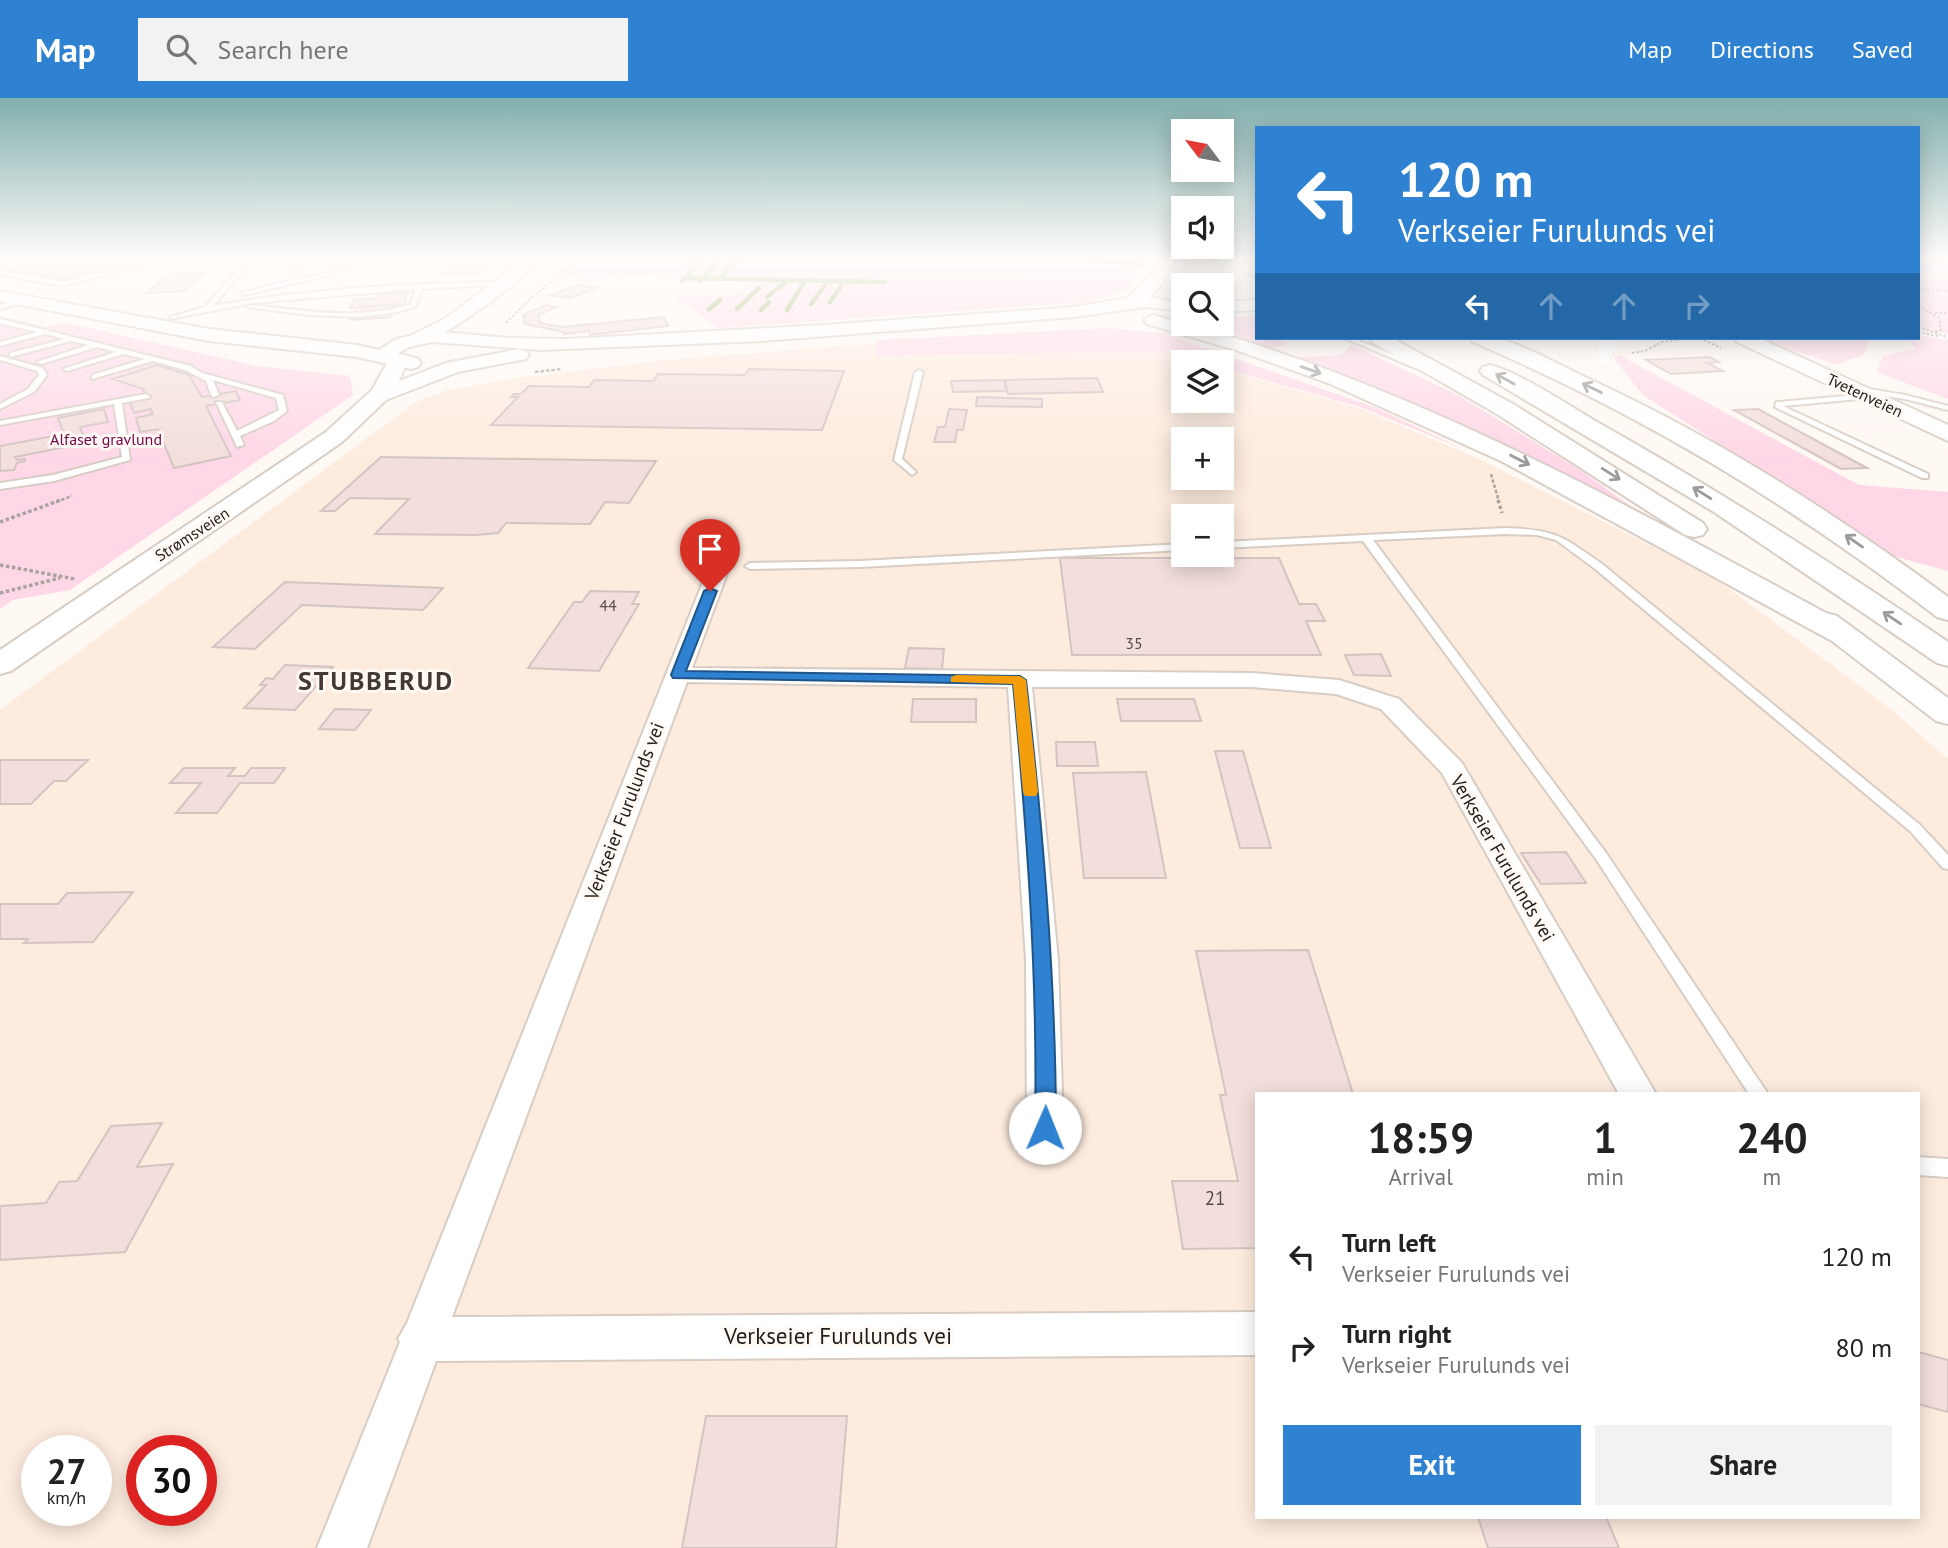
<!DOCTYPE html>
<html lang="en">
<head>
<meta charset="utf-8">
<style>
  :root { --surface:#fff; --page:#f2f2f2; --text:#222; --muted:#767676; --accent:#2f82d1 }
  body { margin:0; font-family:"PT Sans",sans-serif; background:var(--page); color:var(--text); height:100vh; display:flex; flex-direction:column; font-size:26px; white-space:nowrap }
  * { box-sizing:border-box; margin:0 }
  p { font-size:23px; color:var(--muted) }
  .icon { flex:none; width:38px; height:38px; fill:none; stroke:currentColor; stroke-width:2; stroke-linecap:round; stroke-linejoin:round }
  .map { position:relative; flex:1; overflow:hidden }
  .side { position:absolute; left:1255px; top:994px; width:665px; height:427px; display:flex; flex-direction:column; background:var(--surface); border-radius:0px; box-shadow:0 4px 18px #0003 }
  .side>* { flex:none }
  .guide { position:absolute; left:1255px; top:28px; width:665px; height:214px; border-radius:0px; box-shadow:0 4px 18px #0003; background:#2f82d1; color:#fff; overflow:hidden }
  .needle { width:46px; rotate:302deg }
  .fabs { position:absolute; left:1171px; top:21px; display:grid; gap:14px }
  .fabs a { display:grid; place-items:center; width:63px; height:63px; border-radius:0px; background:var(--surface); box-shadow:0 4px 18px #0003; font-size:35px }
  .speed { position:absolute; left:21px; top:1337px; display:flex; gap:14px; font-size:35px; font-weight:700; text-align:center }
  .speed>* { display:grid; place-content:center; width:91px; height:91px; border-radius:50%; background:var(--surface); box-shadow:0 4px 18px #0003; line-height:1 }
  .speed small { font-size:18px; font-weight:400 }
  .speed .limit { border:10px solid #d22; background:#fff; color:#111 }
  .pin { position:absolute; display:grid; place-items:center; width:60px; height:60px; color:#fff; margin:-72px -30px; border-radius:50% 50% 50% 0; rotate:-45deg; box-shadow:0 0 7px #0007 }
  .pin .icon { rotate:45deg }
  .me { position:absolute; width:77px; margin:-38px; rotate:1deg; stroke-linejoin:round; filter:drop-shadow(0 0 5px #0008) }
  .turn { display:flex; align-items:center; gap:24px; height:147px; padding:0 28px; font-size:32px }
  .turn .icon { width:91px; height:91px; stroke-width:2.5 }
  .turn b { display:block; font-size:49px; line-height:60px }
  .lanes { display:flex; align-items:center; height:66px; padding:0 28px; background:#0003; justify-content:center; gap:35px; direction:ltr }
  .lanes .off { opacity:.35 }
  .eta { display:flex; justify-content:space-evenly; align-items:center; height:119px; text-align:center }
  .eta b { font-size:42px; font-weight:600; line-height:49px }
  .cta { display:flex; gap:14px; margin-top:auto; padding:14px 28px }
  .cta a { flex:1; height:80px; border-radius:0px; background:var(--accent); color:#fff; font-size:28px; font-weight:600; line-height:80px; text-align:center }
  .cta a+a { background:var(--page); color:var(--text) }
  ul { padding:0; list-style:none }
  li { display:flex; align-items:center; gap:21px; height:91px; padding:0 28px }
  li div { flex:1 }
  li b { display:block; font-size:26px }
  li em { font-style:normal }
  header { display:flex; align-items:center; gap:42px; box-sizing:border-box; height:98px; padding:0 35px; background:var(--accent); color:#fff }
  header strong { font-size:33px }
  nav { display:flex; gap:38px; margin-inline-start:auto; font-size:24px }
  .search { width:490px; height:63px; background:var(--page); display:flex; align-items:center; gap:18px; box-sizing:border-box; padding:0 24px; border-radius:0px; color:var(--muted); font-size:26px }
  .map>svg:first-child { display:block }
  .built { fill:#fdebde; fill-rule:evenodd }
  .green { fill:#ffd7e7 }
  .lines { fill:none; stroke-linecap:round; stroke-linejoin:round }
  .stream { stroke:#88a854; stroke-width:4.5 }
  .building { fill:#f3dedb; stroke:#d3c4c2; stroke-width:2 }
  .lane-casing { stroke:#d8cdc4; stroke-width:4 }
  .street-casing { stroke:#d8cdc4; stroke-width:4 }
  .secondary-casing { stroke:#d8cdc4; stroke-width:4 }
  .highway-casing { stroke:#d8cdc4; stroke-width:4 }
  .path-far2 { stroke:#a9a39f; stroke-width:2; stroke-dasharray:2.5 2; stroke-linecap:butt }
  .path-far1 { stroke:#a9a39f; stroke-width:2.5; stroke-dasharray:3.5 2; stroke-linecap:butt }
  .path { stroke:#a9a39f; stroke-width:3.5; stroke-dasharray:3.5 2.5; stroke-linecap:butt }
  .lane { fill:#fff; fill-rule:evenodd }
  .street { fill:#fff; fill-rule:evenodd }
  .secondary { fill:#fff; fill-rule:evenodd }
  .highway { fill:#fff; fill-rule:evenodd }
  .highway-bridge-casing { stroke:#d8cdc4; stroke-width:19; stroke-linecap:butt }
  .highway-bridge { stroke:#fff; stroke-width:18 }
  .oneway { stroke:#9c9a98 }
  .route { fill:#2f82d1; stroke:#1f5488; stroke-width:2 }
  .slow { fill:#f59e0b }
  .labels { text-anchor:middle; stroke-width:6; stroke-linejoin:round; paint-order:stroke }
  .far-street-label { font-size:16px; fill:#221e1b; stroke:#fff8f3 }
  .far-park-label { font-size:16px; fill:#730748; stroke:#fff8f3 }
  .number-label { font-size:16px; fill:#564e4b }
  .street-label { font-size:19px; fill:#221e1b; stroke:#fff8f3 }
  .near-number-label { font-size:19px; fill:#564e4b }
  .near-street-label { font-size:23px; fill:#221e1b; stroke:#fff8f3 }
  .district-label { font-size:26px; font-weight:bold; letter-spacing:2px; fill:#413932; stroke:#fff8f3 }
</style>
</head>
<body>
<header>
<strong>Map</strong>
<div class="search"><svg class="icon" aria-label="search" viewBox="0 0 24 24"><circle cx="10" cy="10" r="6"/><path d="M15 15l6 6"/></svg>Search here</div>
<nav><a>Map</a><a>Directions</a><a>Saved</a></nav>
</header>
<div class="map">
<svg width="1948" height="1450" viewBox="0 0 1948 1450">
  <rect width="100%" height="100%" fill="#fff8f3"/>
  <path class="built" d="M877,245L876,258L1159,253L1198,264H1183V303H1222V271L1359,310L1479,361L1713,479L1888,609L1948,661V1450H0V612L416,304L448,292L517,280L666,262ZM1183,341H1222V380H1183ZM1183,418H1222V457H1183ZM1256,996H1918V1419H1256ZM37,1353H96V1412H37ZM142,1353H201V1412H142Z"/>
  <path class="green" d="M584,160H1146L1131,190L1089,204L718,230L675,199L733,198L758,181L688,185L655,175L579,184L582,177L560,180Z
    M1918,160H1940L1948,167V236L1918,231Z
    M1253,217L1256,220V240H1281L1288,246L1266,253L1201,231L1206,226H1222V220Z
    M0,218L46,229L63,224L257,268L350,278L353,297L70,492L13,502L0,511Z
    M1109,230L1162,235L1374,309L1461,350L1360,309L1222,270V264H1200L1159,253L876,258L877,242Z
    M1918,237L1948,242V301L1877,274L1883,258L1916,251L1906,240H1918Z
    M1758,240H1878L1870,242L1864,256L1837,267C1811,257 1784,251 1758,240Z
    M1352,247L1460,298L1583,374L1664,432L1281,260L1341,257Z
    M1619,257L1859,387L1948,394V473L1893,458L1643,297L1614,260Z"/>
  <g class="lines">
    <path class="stream" d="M1086,160L1141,167
      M685,180L885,184
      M718,181L737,163
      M682,183L697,166
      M699,183L718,164
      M767,199L787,183
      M830,204L841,188
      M811,206L825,187
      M709,211L720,202
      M737,211L759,190
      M761,212L769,204
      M787,212L805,183"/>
  </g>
  <path class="building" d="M0,160L57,166L82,160H147L67,181L0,170Z
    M181,160H213L209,163L175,165Z
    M465,160H499L477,176L443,175Z
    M204,174L186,193L147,195L167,177Z
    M577,187L596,190L570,200L551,197Z
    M379,195H408L404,206L350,210L354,202L377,200Z
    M396,206L391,219L351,222L357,209Z
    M546,207L557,209L538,217L540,225L562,229L664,219L668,228L590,237L589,233L564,236V234L525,226L523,218L527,215Z
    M1709,259L1719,264L1707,265L1723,273L1671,276L1646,262Z
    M157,267L189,277L202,299L236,293L240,302L206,308L231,358L174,370L158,331L140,334L136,320L153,316L152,314L151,311L134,315L130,304L147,301L143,291L113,281Z
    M749,271L844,273L822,332L491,327L518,299H511L514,296H521L529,288L589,289L594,282L653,283L658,276L745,277Z
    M1097,280L1103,294L1008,296L1005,282Z
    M1004,282L1006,293L953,294L951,283Z
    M977,299L1042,301V309L976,308Z
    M104,311L108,324L80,329L86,345L15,359L17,362L25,361V363L17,365L14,372L0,373V348L64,336L58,320Z
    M949,311L967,312L963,332H957L955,344H934L938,329H945Z
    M1758,311L1780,323L1867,370L1841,371L1734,312Z
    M381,359L656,363L629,405L605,404L590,426L506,425L498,435L476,437L375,436L409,401L350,400L335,413H321Z
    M1060,460H1279L1299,506H1316L1325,523H1306L1321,557H1072Z
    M285,484L443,490L423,512L302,507L255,551L213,549Z
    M590,493L639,494L632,506H639L599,573L528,570L574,504H582Z
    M909,550L944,551L942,571L905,570Z
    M1381,556L1391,578L1354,577L1345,557Z
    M285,567L333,569L295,612L244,610L266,587H260L266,580L273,581Z
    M913,601H976V624H911Z
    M1117,601H1194L1201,623H1121Z
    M335,611L371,612L355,632L319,631Z
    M1056,644H1095L1098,668H1057Z
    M1215,653H1243L1271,750H1240Z
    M0,662H88L66,683H54L31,706H0Z
    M184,670H235L228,678H245L251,670H285L274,685H240L217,715H176L201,685H170Z
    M1146,674L1166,780H1084L1073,675Z
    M1566,754L1586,785L1541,786L1521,755Z
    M133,794L93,844L24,845L28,841H0V806H58L67,795Z
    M1308,852L1353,996H1256V1150L1183,1151L1172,1083H1238L1220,997H1226L1196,853Z
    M162,1025L137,1069L173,1066L125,1154L0,1162V1108L46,1105L59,1084L77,1083L111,1028Z
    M1918,1254L1948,1262V1314L1918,1306Z
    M706,1318H847L836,1450H682Z
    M1478,1419H1606L1619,1450H1488Z"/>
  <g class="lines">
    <g class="lane-casing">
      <path id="lane" d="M160,160H168L64,188L0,177V173L64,184Z
        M243,160H247L250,165L213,208C307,191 406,185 502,184L505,186L422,191L416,208L398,214L357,219L310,217L247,209L250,207C302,212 360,223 411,206L415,191L253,205L170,221V219L205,209L244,165Z
        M302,160H307L295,182L321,176L368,160H375L325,178L244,197L241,195L288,183Z
        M25,201L27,204L0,211V207Z
        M0,221L191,268L202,275L283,297L287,313L274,323L240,338L244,347L237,349L216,304H222L237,333L279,312L276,300L213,282L219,297L212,299L206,283L185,272L153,263L92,281V277L145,261L124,256L67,273L63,271L116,254L97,249L41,266L37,264L89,247L71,243L10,259V255L64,241L45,236L0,248V244L37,234L0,225Z
        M1344,240H1352L1427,270L1420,272Z
        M0,258L43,270L47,277L34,294L0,311V306L28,291L39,277L37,273L0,262Z
        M919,272L923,274L902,361L916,374L912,377L894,362L915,274Z
        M1857,289L1905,297L1948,308V312L1905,301L1854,293V289Z
        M146,296L150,298L149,300L122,305L130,362L54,383L0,391V385L53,377L122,359L114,306L0,327V323Z
        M1867,296L1871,298L1870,300L1783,308L1928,376V380H1922L1775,309L1776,304H1779Z
        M1506,430C1556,432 1562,438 1602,466L1920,727L1948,757V771L1943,770L1910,733L1594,470L1556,442L1537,437L1506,436L1373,442L1606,755L1768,996H1749L1596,761L1363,443L1222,450V444Z
        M1183,446V452L860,469L750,471L745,468L750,465L860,463Z
        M1918,1059L1948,1061V1079L1918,1077Z"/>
    </g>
    <g class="street-casing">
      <path id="street" d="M697,444L704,446L728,473L692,570L1252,575L1339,582L1399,601L1462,665L1656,996H1619L1442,675L1381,611L1336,596L1252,589H1032L1058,862L1063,1030L1058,1041L1045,1046L1032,1041L1027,1030L1026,862L1008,589L687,584L452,1219L1256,1214V1257L436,1263L367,1450H317L400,1244L398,1241L407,1225L707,474L687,450L690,446Z"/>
    </g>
    <g class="secondary-casing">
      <path id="secondary" d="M525,160H542C526,179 435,251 412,245L410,241L412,237L446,220Z
        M1735,240H1759L1948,327V343L1737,244Z
        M519,251L526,253L529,257L526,261L458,274L386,302L342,344L11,573L0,576V552L326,334L372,292L390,260H404L407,264L399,283L446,265Z"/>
    </g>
    <g class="highway-casing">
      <path id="highway" d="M1161,160H1176L1161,187L1149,199L1183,205V216L1167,211L1145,209L1074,219L762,243L541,252L432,244L409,249L398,255L418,261L421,265L418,269L411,271L357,259L209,243L0,203V193L209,231L357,247L379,252L396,241L432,233L508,240L566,241L824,227L1074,209L1128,200L1148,180Z
        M1221,160H1240L1256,168V179Z
        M1256,202V212L1222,214V204Z
        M1153,217C1392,276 1610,398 1826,515L1837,518L1948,600V626L1936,623L1832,543L1501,363L1328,285L1239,253L1147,226L1144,222Z
        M1370,240H1392L1513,306L1703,425L1707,431L1703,437L1694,439L1685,437L1497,316L1372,244Z
        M1471,240C1479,240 1489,238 1497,240C1527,248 1557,266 1585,279C1714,338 1834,414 1948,499V522L1937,519C1790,406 1645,318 1473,244Z
        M1490,267C1519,274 1570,308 1597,324C1718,392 1834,466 1948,544V568L1937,565L1714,414L1483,277L1480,273L1483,269Z"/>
    </g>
    <path class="path-far2" d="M1942,160L1948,167
      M1918,191L1948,193
      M1918,207L1939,220L1941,232L1935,234
      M1935,215H1948
      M506,225L531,200L581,160
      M1918,229L1947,239
      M1918,234L1938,238
      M1700,240L1721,250
      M1632,255L1645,253L1662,244L1692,240"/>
    <path class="path-far1" d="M535,274L562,271
      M1491,376L1499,404
      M56,404L72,398"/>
    <path class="path" d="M1498,402L1502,415
      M0,424L61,402
      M0,467L75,481
      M0,495L60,480"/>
    <use href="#lane" class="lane"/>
    <use href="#street" class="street"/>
    <use href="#secondary" class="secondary"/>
    <use href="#highway" class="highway"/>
    <g class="highway-bridge-casing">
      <path id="highway-bridge" d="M1602,257L1609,246"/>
    </g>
    <use href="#highway-bridge" class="highway-bridge"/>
  </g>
  <defs><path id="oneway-shaft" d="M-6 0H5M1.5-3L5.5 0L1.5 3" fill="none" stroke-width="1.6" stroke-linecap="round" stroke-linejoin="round" transform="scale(1.75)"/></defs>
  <g class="oneway">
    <use href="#oneway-shaft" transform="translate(1311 272) rotate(19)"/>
    <use href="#oneway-shaft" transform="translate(1505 281) rotate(-151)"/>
    <use href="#oneway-shaft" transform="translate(1592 290) rotate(-154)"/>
    <use href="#oneway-shaft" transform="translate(1520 362) rotate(27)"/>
    <use href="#oneway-shaft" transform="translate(1611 376) rotate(32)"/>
    <use href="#oneway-shaft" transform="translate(1702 395) rotate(-148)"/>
    <use href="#oneway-shaft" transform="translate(1854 443) rotate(-145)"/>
    <use href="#oneway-shaft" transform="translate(1892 520) rotate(-146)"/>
  </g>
  <linearGradient id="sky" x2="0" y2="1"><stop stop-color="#81afad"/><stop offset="0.44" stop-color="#fffcfa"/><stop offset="1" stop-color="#fffcfa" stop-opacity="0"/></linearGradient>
  <rect width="1948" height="363" fill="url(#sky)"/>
  <path class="route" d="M710,490L717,493L686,573L1020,578L1026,582C1043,730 1056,881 1056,1030L1053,1036L1045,1039L1038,1036L1035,1030C1038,882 1027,733 1013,586L673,580L671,577L704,493Z"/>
  <path class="slow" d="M956,577L1020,578L1026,582L1038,694L1036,698H1025L1023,694L1013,586L951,584V579Z"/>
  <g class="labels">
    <g class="far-street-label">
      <text transform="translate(1865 297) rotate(25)" y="6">Tvetenveien</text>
      <text transform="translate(192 436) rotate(-33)" y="6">Strømsveien</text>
    </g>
    <g class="far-park-label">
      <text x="106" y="347">Alfaset gravlund</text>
    </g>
    <g class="number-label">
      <text x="608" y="513">44</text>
      <text x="1134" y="551">35</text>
    </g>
    <g class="street-label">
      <text transform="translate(624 713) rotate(-69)" y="7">Verkseier Furulunds vei</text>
      <text transform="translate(1503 760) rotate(60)" y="7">Verkseier Furulunds vei</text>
    </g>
    <g class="near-number-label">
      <text x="1215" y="1107">21</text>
    </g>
    <g class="near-street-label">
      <text x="838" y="1246">Verkseier Furulunds vei</text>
    </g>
    <g class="district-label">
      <text x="376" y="592">STUBBERUD</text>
    </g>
  </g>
</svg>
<div class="fabs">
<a><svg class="needle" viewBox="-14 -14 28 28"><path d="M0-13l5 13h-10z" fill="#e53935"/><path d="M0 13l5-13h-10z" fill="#767676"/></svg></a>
<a><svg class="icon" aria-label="sound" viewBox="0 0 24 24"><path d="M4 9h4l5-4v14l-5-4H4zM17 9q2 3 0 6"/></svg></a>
<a><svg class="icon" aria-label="search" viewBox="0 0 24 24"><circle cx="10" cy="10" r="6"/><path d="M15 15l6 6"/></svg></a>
<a><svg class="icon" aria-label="layers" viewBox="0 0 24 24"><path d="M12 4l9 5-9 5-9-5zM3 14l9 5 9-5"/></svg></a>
<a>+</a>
<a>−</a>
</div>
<div class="speed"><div>27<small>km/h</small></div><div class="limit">30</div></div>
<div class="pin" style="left:710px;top:493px;background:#d93025"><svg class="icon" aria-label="arrive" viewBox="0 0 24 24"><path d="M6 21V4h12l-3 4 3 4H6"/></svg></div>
<svg class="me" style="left:1045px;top:1030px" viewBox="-20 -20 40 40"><circle r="19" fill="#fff"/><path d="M0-13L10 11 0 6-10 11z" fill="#2f82d1"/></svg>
<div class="guide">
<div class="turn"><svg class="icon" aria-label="left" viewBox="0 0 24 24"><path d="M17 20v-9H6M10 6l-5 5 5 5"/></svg><div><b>120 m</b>Verkseier Furulunds vei</div></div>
<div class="lanes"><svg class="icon" aria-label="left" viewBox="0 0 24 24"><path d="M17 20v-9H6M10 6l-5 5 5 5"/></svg><svg class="icon off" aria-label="ahead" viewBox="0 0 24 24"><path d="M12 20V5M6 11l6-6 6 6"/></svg><svg class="icon off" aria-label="ahead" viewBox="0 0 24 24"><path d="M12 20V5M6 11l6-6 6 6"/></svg><svg class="icon off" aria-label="right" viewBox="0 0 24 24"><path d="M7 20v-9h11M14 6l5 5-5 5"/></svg></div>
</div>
<section class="side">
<div class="eta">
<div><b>18:59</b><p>Arrival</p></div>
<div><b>1</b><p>min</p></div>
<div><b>240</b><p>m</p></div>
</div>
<ul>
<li><svg class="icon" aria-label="left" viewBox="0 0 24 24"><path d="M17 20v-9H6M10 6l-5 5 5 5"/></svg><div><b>Turn left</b><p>Verkseier Furulunds vei</p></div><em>120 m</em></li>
<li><svg class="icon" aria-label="right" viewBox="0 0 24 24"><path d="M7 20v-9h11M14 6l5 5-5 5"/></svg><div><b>Turn right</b><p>Verkseier Furulunds vei</p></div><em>80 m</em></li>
</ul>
<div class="cta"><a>Exit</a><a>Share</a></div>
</section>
</div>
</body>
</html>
